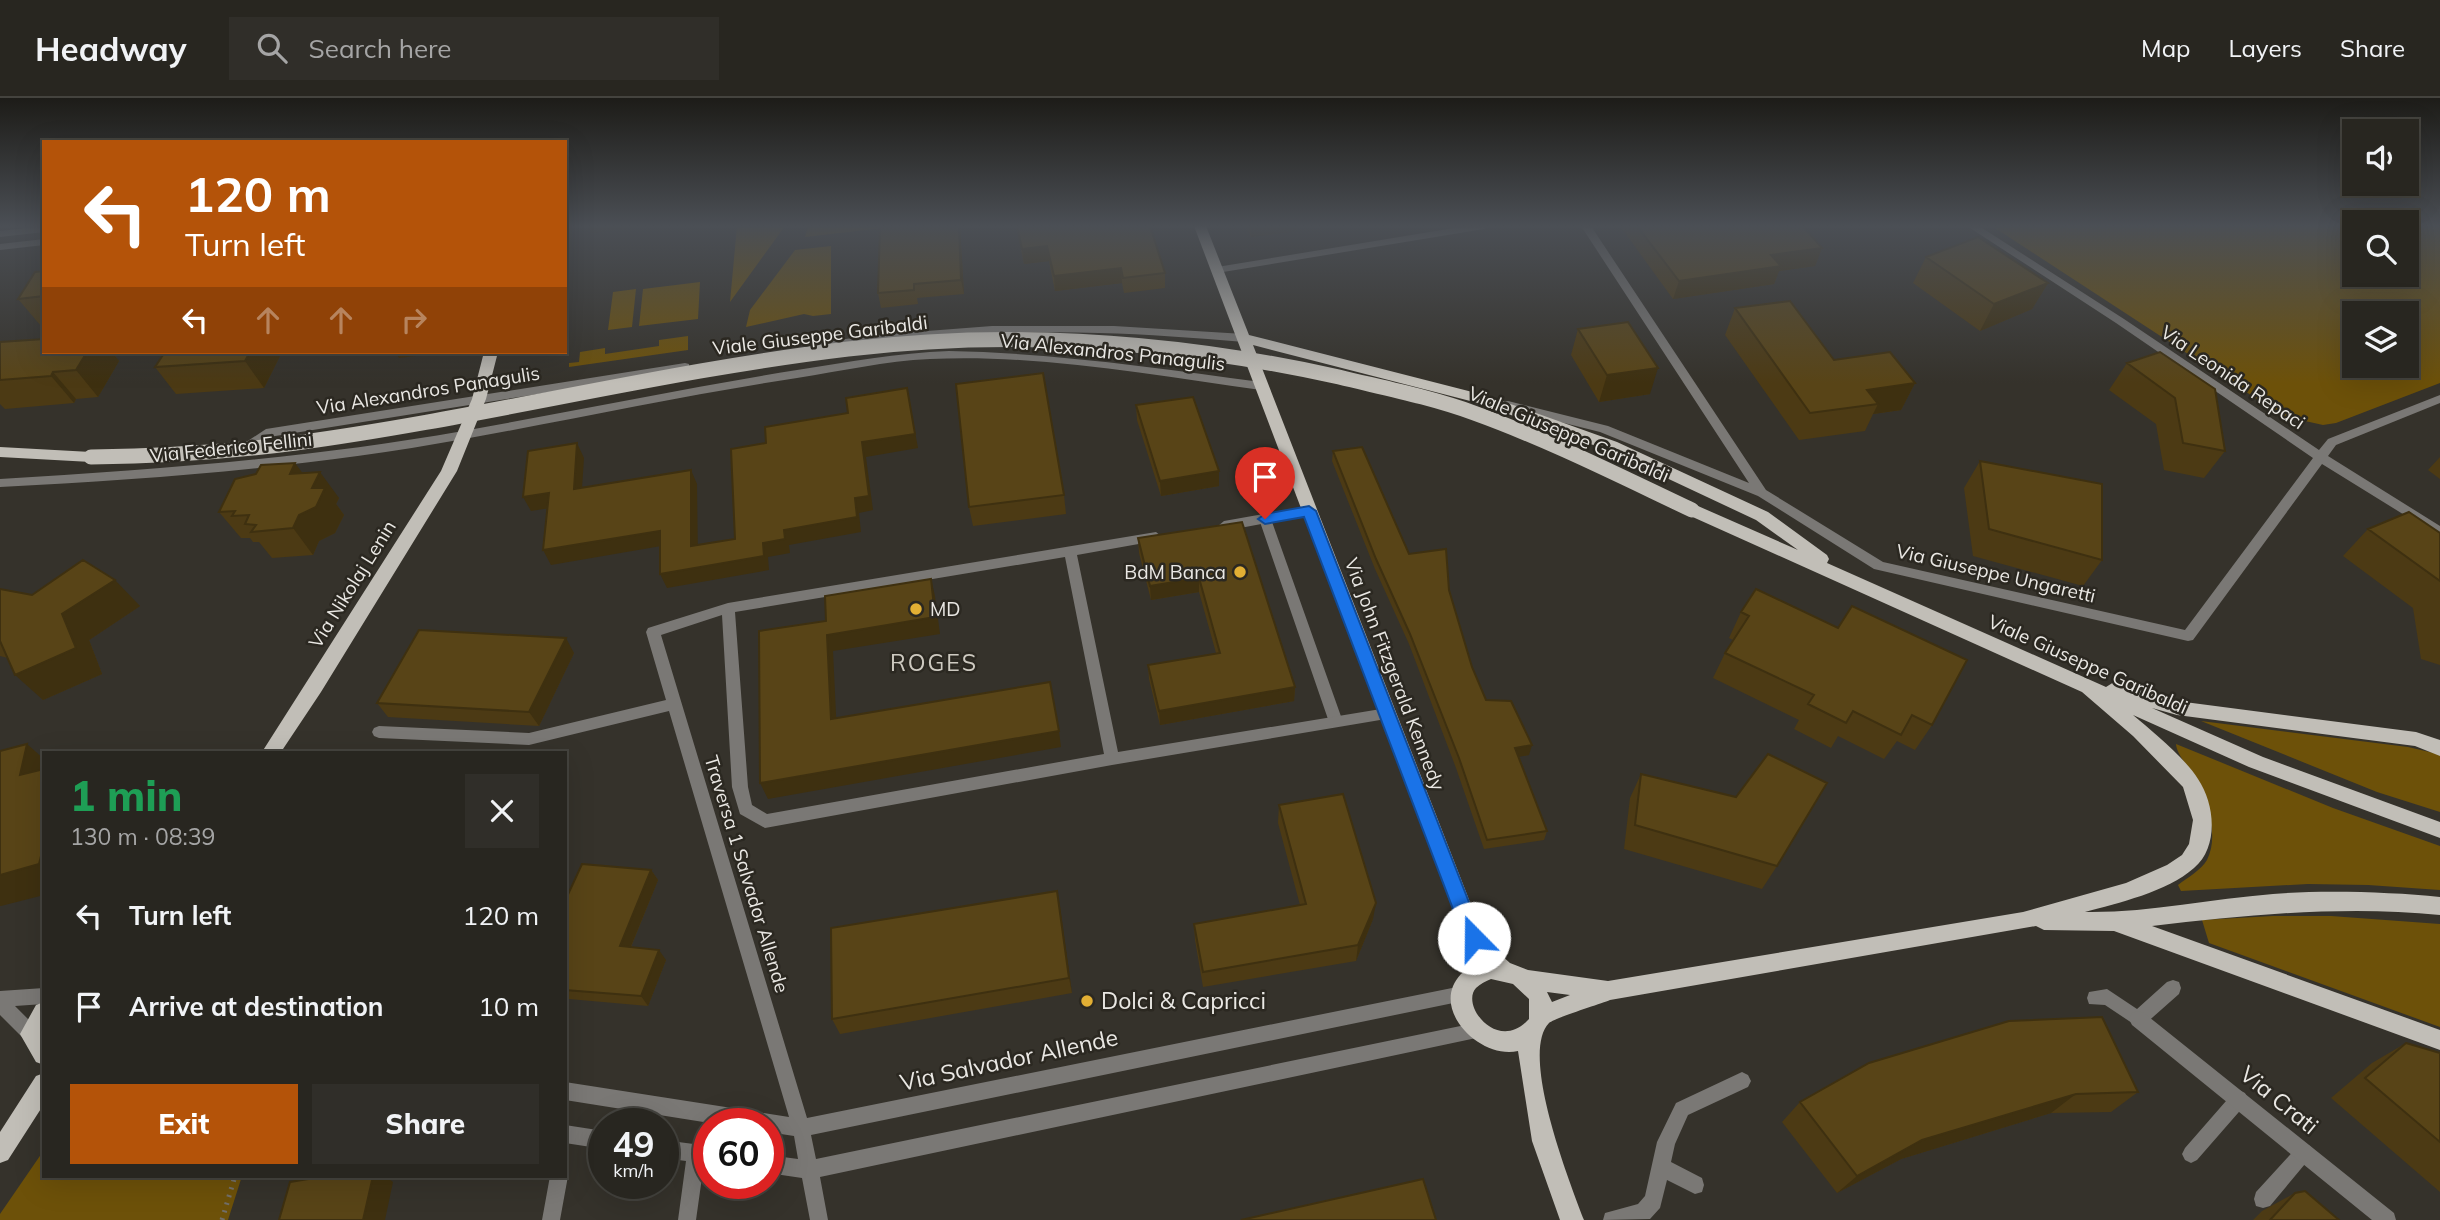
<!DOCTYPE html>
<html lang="en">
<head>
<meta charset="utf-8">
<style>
  :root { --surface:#282620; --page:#302e29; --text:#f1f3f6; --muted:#a5a5a5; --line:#44433e; --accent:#b45309 }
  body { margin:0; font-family:Mulish,sans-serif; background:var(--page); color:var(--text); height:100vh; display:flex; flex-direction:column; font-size:26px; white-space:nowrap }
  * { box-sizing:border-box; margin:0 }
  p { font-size:23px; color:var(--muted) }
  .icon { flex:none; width:38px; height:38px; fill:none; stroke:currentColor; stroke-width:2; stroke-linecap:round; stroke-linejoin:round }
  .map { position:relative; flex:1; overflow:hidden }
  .panel { position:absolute; left:42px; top:653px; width:525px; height:427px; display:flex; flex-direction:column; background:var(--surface); border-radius:0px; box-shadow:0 7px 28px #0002,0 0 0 2px var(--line) }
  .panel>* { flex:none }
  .top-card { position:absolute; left:42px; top:42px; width:525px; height:214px; border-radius:0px; box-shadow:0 7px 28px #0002,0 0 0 2px var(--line); background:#b45309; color:#fff; overflow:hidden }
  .buttons { position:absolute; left:2342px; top:21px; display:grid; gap:14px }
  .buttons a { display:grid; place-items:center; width:77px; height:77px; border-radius:0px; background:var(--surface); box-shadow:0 7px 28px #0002,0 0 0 2px var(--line); font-size:35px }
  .speed { position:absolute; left:588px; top:1010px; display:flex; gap:14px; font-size:35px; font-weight:700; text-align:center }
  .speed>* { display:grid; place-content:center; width:91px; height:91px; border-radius:50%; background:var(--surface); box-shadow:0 7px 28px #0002,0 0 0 2px var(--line); line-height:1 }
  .speed small { font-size:18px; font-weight:400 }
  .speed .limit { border:10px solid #d22; background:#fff; color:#111 }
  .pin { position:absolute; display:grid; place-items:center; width:60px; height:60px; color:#fff; margin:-72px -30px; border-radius:50% 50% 50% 0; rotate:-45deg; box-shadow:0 0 7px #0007 }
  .pin .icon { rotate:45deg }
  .me { position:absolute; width:77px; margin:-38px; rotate:338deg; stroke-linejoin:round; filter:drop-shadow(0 0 5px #0008) }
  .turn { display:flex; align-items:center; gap:24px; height:147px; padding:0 28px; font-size:32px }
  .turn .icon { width:91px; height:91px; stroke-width:2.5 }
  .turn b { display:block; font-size:49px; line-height:60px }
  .lanes { display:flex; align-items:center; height:66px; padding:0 28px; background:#0003; justify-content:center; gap:35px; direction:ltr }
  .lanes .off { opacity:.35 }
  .round { display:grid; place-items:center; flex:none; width:74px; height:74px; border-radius:0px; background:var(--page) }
  .summary { display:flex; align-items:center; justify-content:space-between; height:119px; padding:0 28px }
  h1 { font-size:42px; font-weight:800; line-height:52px; color:#1e9e55 }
  .cta { display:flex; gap:14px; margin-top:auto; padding:14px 28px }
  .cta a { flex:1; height:80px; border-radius:0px; background:var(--accent); color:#fff; font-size:28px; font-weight:800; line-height:80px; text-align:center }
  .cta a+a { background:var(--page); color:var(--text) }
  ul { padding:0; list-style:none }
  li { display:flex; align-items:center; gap:21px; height:91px; padding:0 28px }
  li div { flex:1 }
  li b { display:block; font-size:26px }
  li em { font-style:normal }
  header { display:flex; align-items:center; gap:42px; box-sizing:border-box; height:98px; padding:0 35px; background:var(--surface); border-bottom:2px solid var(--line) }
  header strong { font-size:33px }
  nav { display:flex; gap:38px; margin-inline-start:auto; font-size:24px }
  .search { width:490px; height:63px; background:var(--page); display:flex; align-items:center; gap:18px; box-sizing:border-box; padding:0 24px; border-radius:0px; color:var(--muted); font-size:26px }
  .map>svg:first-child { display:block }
  .green { fill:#6d5109; fill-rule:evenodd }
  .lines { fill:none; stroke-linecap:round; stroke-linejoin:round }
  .path { stroke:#726f69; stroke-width:5; stroke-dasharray:2 6; stroke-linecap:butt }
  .service { fill:#7a7875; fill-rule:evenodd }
  .minor { fill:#7a7875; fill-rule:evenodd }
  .primary { fill:#c1beb7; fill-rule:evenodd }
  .primary-bridge { stroke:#c1beb7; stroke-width:15 }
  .wall { fill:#4c3a14 }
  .shaded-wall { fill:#3e3010 }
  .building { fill:#584417; stroke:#3e3010; stroke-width:2 }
  .route { fill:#1a73e8; stroke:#114b97; stroke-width:2 }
  .poi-dot { fill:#e2af34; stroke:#2b2821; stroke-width:2.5 }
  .labels { text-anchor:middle; stroke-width:5; stroke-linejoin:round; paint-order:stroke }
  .street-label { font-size:19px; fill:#eae8e4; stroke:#2b2821 }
  .poi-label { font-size:19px; fill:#eae8e4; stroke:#2b2821; text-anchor:end }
  .quarter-label { font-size:23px; letter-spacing:2px; fill:#cecac1; stroke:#2b2821 }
  .near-poi-label { font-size:23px; fill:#eae8e4; stroke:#2b2821; text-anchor:start }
  .near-street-label { font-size:23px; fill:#eae8e4; stroke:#2b2821 }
</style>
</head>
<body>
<header>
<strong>Headway</strong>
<div class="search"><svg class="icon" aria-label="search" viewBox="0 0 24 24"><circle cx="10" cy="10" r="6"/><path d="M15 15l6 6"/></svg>Search here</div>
<nav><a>Map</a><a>Layers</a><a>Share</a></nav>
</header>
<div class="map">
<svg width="2440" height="1122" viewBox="0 0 2440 1122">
  <rect width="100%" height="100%" fill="#35322b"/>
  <path class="green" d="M737,128H785L730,204Z
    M808,128H900L805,139Z
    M1992,128H2354V177H2406V128H2440V285L2336,325L2323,327L2283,318ZM2354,215H2406V268H2354Z
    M831,148V216L813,218L804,216L746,229L750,212L795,152Z
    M700,184L698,221L639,228L643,191Z
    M636,191L632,229L608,232L613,194Z
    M688,238V252L569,269V265L579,264L580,254L605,250V256L659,248V242Z
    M2201,623L2408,649L2438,656L2440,657V714L2377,694Z
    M2176,646L2333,710L2440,748V792L2368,787L2308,786L2181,793L2178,787C2187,780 2201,772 2207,762C2220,736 2206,702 2194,679C2189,668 2177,658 2176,646Z
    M2273,818H2331L2440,826V929L2209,845L2202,822Z
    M44,1052V1078H242L228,1122H0V1116Z"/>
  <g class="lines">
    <path class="path" d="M222,1122L235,1078"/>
    <path class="service" d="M1265,416L1271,421L1343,624L1341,628H1331L1329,624L1259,421Z
      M2173,882L2179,884L2181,890L2179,896L2144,927L2138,929L2105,907L2089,906L2087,900L2089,894L2107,891L2137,911L2167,884Z
      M1742,974L1748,977L1751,983L1748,989L1688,1017L1675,1046L1671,1064L1702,1080L1704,1087L1702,1094L1695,1096L1667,1082L1660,1110L1650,1121L1603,1122L1605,1115L1638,1106L1645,1098L1657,1044L1676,1005Z
      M2239,992L2245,995L2248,1001L2245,1007L2197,1062L2191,1065L2185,1062L2182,1056L2185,1050L2233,995Z
      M2304,1045L2310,1048L2313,1054L2310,1060L2270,1108L2263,1110L2256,1108L2254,1101L2256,1094L2298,1048Z
      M565,1071L568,1078L560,1122H542L550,1078H565Z"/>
    <path class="minor" d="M44,128V134L0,139V133Z
      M1466,128H1489L1484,131L1217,175L1212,172L1217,169Z
      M1581,128H1591L1766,392L1883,464L2185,532L2313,360L2116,225L1967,128H1979L2124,221L2319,352L2328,341L2440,297V305L2336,347L2328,358L2440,428V439L2322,366L2193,542L2188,543L1874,471L1758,398L1600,334L1504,310V304L1508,303L1608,328L1749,385Z
      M44,141V147L0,152V146Z
      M992,228H1114L1244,236L1250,240L1244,244C1196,240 1147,236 1099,235C1006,232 912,238 820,252L814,248L820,244L888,236Z
      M949,253C1054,255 1157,270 1261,284L1267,288L1261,292C1152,277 1040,256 930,261C885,263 842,273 797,280C686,297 575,321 464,341C311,369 155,381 0,389V381C155,372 310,360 463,333C575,313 685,290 797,272C848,264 897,255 949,253Z
      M685,265L689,266V272L269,339L244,355L240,356L234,352L266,331Z
      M1309,408L1315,413L1314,416L1224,433L1218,428L1224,423Z
      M1156,434L1162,439L1161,442L1077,457L1118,654L1387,610L1392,612L1394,616L1392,620L1112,667L765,730L740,716L732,689L722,517L661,537L807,1020L1462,888L1468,890L1470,896L1468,902L811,1037L816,1061L1475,925L1481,927L1484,933L1481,939L820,1079L828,1122H810L802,1080L768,1075V1057L798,1061L794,1038L768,1034V1026H716L565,1002V984L789,1019L669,613L529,647L379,640L374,638L372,634L374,630L379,628L529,635L666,602L646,534L648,530L728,505ZM1065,459L1104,656L767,716L752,707L748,689L735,514Z
      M44,890V906L15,908L37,930L40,936L37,942L31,944L25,942L0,917V893Z
      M2138,913L2144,915L2394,1115L2396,1122H2372L2132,927L2129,921L2132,915Z
      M565,1027L604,1033V1051L565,1045Z
      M663,1042L709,1048V1066L704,1065L696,1122H678L686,1063L663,1060Z"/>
    <path class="primary" d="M1194,128H1206L1249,237L1488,298L1617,344L1768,414L1827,457L1829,461L1827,465L2106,589L2114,584L2177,603L2416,634L2440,642V658L2415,648L2177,617L2152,610L2263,659L2440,724V740L2249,669L2133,617C2151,632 2186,661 2198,681C2215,706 2219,749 2194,770C2167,794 2118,805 2085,814C2148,815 2210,801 2273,796C2323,792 2390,794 2440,799V817C2344,807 2248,817 2152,828L2440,932V952L2114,833L2044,832L2036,828L1610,902C1600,906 1555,920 1549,925C1519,956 1570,1085 1584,1122H1560L1532,1043L1518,953C1481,962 1428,911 1461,876C1466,872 1474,868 1480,865L1464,840ZM1253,247L1478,305L1607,352L1756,422L1798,452L1698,408H1686L1684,412L1686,416L2082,594L2133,638L2183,689L2193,722L2189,746L2182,757L2167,767L2126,785L2023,814L1608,883L1528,872L1510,865L1491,848L1482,835ZM1491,881L1513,886L1529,901V921C1498,956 1460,907 1476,890C1480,886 1486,883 1491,881ZM1547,894L1570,897L1552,904Z
      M484,254H498L486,301L457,373L321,594L281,654H262L441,373L472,301Z
      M0,349L91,354L99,359L91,364L0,359Z
      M44,904V967L36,964L20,936L36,907Z
      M44,975V1006L8,1062L0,1065V1034L36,978Z"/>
    <path class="primary-bridge" d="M91,359C160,358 228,354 296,345C481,320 663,273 848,251C1013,231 1177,243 1339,279C1384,290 1430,299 1474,315C1549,342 1620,378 1692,412"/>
  </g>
  <path class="wall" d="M893,128H960L964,196L917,200L918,206L881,210L878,195Z
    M1016,128H1150L1165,175V190L1124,195L1122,185L1055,193L1049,163L1024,166Z
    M1246,128H1297V133L1251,139Z
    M1620,128H1803L1822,150L1815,168L1779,173L1774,186L1673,201Z
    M1926,159L2048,185L2032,211L1980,233L1913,185Z
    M44,173V227L41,228L18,201Z
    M1735,210L1834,262L1915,285L1901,312L1873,316L1865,333L1799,342L1725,237Z
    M1578,231L1650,296L1599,304L1571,257Z
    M0,244L44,254H112L119,263L98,299L76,301L74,305L5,311L0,306Z
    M282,254L264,290L176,296L155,269Z
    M2160,254L2225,353L2204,380L2164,372L2156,326L2109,292L2127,265Z
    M1136,307L1219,388L1161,398L1137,322Z
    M1333,353L1409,456L1449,492L1472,569L1486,602L1529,657L1519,658L1547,733L1544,742L1484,751L1456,670L1409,546L1375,471L1332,363Z
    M2440,359V381L2428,372Z
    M1980,363L2102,462L2083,488L1973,458L1964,390Z
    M302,375L339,400L336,406L344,417L335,435L319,443L313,457L272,460L259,444H253L250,440H241L219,414Z
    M1064,397L1066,416L973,428L969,409Z
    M1242,424L1295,589L1294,603L1160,627L1149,581L1148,567L1216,555L1199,494L1151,502L1139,455L1138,440Z
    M2368,431L2440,435V567L2421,561L2413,510L2343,458Z
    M0,491L32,497L140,508L89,542L102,576L43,602L8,560L0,558Z
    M1756,491L1932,627L1915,652L1897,643L1884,661L1838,638L1831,650L1794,631L1799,622L1713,580L1725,555L1733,542L1729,540L1741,514Z
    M574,555L539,628L388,619L377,605Z
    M1641,676L1777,768L1762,791L1624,751L1630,700Z
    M1279,707L1373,821L1356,863L1203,889L1195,842L1194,826L1300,807L1278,725Z
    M651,772L658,782L631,849L666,862L648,908L569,901L565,910V803Z
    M1057,793L1072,895L840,936L832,921Z
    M2102,919L2138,994L2111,1014L2051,1015L1901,1061L1837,1095L1782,1024L1800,1004Z
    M2406,945L2440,955V1094L2331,1000L2372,965Z
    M2295,1095L2339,1122H2253L2262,1113Z"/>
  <path class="shaded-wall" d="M588,128H647L591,135Z
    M959,128H960L964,196L961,182Z
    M1251,128H1297V133L1251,139Z
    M1047,148L1049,163L1024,166L1022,151Z
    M1822,150L1815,168L1779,173L1774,186L1673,201L1679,183L1771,157Z
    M1121,170L1122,185L1055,193L1054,178Z
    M2048,185L2032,211L1980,233L1994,206Z
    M87,254H112L119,263L98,299L76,272Z
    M250,254H282L264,290L245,263Z
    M396,254H448L399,260Z
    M1658,270L1650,296L1599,304L1607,277Z
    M53,274L76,301L74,305L51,278Z
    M1915,285L1901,312L1873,316L1878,306L1867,292Z
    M907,290L918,350L866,359L873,412L859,415L861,434L789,447L790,455L768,459L769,472L667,490L660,476L763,445L784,432L855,400L862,344Z
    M577,345L584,360L581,405L574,391Z
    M295,365L313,389L320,374L339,400L336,406L344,417L335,435L319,443L313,457L293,430L290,376Z
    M691,372L697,386L698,463L691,448Z
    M1219,373V388L1161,398L1160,383Z
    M549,395L556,409L531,413L523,399Z
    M660,433L667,447L551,467L543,452Z
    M1199,480V494L1151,502L1150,488Z
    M931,481L935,498L940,536L833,553L837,637L831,621L827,537Z
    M115,482L140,508L89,542L102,576L43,602L15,577L62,516Z
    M566,540L574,555L539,628L529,614Z
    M1295,589L1294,603L1160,627L1159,613Z
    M1059,633L1061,649L768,701L760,685Z
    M27,646L44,661V697L20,677Z
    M1532,647L1529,657L1513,660L1515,650Z
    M44,746V797L1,808H0V777Z
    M651,772L658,782L627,858L620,848Z
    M1057,793L1060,809L1072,895L1069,880Z
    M1376,805L1373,821L1356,863L1358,847Z
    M659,852L666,862L648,908L641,898Z
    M565,897L569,901L565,910Z
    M2076,996L2051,1015L1901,1061L1837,1095L1857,1078L1922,1042Z
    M373,1078H385L393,1084L385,1122H363Z"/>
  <path class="building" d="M893,128H959L961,182L914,186V192L878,195L880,129Z
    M1017,128H1150L1165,175L1123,180L1121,170L1054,178L1047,148L1022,151Z
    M1637,128H1803L1822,150L1771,157L1781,168L1679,183Z
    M1978,139L2048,185L1994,206L1926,159Z
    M44,173V198L18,201L35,174Z
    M1790,203L1834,262L1890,254L1915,285L1867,292L1878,306L1810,315L1735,210Z
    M1628,224L1658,270L1607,277L1578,231Z
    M44,241V254H87L76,272L53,274L51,278L0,282V244Z
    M165,254H250L245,263L155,269Z
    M2160,254L2215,291L2225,353L2183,345L2175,300L2127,265Z
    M1043,275L1064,397L969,409L956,286Z
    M907,290L915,336L862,344L869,398L855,400L857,419L784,432L785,441L763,445L764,458L660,476V433L543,452L549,395L523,399L528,353L577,345L574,391L691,372V448L735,441L731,351L766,345L765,329L848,315L846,300Z
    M1193,299L1219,373L1160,383L1136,307Z
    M1362,349L1409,456L1446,451L1449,492L1472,569L1486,602L1511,603L1532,647L1515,650L1547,733L1487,742L1459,660L1410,536L1376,461L1333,353Z
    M1980,363L2102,386V462L1989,431Z
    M295,365L290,376L320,374L312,390H325L316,409L299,417L293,430L251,434L256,427L245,426L249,417L232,418L235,413L219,414L235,381L256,376L261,367Z
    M2409,414L2440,435V483L2368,431Z
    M1242,424L1295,589L1159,613L1148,567L1220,555L1199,480L1150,488L1138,440Z
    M83,462L115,482L62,516L76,550L15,577L0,543V491L32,497Z
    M931,481L935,519L827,537L831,621L1050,584L1059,633L760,685L759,533L826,523L825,498Z
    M1756,491L1838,530L1852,508L1967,562L1932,627L1912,617L1901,637L1853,613L1846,625L1808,606L1814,597L1725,555L1749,518L1741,514Z
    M419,532L566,540L529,614L377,605Z
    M27,646L20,677L44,671V746L39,766L0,777V653Z
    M1768,656L1827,685L1777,768L1635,727L1641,676L1736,699Z
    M1343,696L1376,805L1358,847L1203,874L1194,826L1306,806L1279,707Z
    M582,766L651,772L620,848L659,852L641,898L565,892V803Z
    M1057,793L1069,880L832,921L831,830Z
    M2102,919L2138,994L2076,996L1922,1042L1857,1078L1800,1004L1869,965L2009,923Z
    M2406,945L2440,955V1044L2365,980Z
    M327,1078H373L363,1122H279L290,1084Z
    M1423,1081L1436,1122H1241Z
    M2305,1093L2339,1122H2270L2295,1095Z"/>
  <linearGradient id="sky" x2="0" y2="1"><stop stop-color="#1d1c18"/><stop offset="0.45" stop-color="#4b4f55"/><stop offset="1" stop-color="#4b4f55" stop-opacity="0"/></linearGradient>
  <rect width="2440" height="285" fill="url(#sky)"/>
  <path class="route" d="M1309,408L1316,413L1483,840L1480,846L1474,849L1467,846L1464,840L1304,419L1265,426L1258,421L1265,416Z"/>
  <g class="poi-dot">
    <circle cx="1240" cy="474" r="7"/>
    <circle cx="916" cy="511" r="7"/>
    <circle cx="1087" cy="903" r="7"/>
  </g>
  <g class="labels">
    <g class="street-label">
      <text transform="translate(820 237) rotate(-7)" y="7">Viale Giuseppe Garibaldi</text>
      <text transform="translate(1113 254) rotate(6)" y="7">Via Alexandros Panagulis</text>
      <text transform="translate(2233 279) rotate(34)" y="7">Via Leonida Repaci</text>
      <text transform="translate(428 292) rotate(-9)" y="7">Via Alexandros Panagulis</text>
      <text transform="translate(1569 336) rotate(23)" y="7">Viale Giuseppe Garibaldi</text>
      <text transform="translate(231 349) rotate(-6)" y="7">Via Federico Fellini</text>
      <text transform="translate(1996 475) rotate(13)" y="7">Via Giuseppe Ungaretti</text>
      <text transform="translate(352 486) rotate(-58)" y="7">Via Nikolaj Lenin</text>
      <text transform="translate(2088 566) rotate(24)" y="7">Viale Giuseppe Garibaldi</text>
      <text transform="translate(1395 576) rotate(69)" y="7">Via John Fitzgerald Kennedy</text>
      <text transform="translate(747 776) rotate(73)" y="7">Traversa 1 Salvador Allende</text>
    </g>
    <g class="poi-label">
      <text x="1226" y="481">BdM Banca</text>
      <text x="930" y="518" text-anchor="start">MD</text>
    </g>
    <g class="quarter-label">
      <text x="934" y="573">ROGES</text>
    </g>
    <g class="near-poi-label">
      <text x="1101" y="911">Dolci &amp; Capricci</text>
    </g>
    <g class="near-street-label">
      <text transform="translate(1009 962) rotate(-12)" y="8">Via Salvador Allende</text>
      <text transform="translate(2279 1002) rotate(39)" y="8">Via Crati</text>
    </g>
  </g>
</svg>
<div class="buttons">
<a><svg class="icon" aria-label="sound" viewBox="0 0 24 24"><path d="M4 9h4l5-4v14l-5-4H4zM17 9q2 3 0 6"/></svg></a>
<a><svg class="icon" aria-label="search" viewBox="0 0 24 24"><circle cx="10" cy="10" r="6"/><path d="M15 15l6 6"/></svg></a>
<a><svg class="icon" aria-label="layers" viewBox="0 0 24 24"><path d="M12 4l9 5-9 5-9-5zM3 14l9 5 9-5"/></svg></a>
</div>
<div class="speed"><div>49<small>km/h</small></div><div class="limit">60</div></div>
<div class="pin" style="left:1265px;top:421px;background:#d93025"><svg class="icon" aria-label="arrive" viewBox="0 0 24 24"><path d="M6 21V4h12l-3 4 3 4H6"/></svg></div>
<svg class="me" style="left:1474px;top:840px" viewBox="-20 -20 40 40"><circle r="19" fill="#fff"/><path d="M0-13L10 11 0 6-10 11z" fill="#1a73e8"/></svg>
<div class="top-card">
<div class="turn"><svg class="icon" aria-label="left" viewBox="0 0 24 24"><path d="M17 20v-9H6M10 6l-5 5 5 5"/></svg><div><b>120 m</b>Turn left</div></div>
<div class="lanes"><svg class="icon" aria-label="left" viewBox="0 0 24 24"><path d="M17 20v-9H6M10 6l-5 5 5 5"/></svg><svg class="icon off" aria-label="ahead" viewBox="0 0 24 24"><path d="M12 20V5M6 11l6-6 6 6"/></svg><svg class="icon off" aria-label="ahead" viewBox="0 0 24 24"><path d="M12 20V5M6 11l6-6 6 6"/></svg><svg class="icon off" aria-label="right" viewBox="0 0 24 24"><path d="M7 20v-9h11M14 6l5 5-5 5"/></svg></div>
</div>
<section class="panel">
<div class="summary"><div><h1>1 min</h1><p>130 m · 08:39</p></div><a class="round"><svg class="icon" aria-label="close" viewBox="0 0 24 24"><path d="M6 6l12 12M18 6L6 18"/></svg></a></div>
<ul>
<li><svg class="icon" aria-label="left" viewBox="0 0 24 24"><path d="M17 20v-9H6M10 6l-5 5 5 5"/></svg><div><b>Turn left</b></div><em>120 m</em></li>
<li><svg class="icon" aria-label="arrive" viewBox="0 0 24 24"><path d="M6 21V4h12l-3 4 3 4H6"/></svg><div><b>Arrive at destination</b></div><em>10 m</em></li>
</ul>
<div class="cta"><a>Exit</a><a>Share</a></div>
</section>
</div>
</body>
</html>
